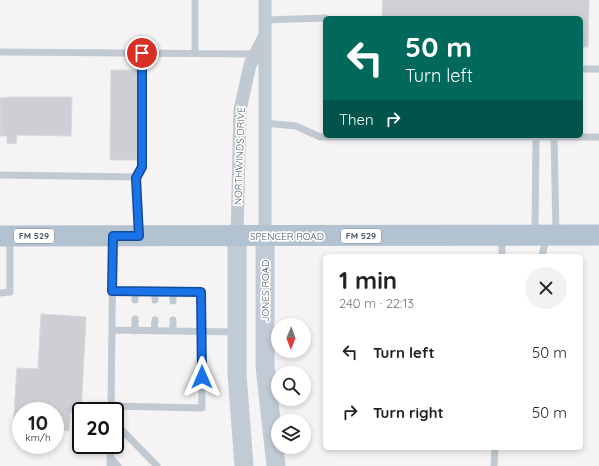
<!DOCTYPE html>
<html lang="en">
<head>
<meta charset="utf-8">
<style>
  :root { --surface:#fff; --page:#f2f2f2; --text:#222; --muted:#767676 }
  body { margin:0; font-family:Quicksand,sans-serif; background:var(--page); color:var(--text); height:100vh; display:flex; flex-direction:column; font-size:15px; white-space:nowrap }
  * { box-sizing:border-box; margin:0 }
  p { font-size:13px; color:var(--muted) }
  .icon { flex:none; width:22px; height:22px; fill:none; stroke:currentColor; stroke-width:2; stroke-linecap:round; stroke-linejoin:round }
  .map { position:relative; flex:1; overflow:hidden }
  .panel { position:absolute; left:323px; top:254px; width:260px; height:196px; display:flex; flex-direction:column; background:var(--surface); border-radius:6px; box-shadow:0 2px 6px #0003 }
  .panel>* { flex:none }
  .hud { position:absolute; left:323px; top:16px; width:260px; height:122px; border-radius:6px; box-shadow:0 2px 6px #0003; background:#00695c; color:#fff; overflow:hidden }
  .needle { width:26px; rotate:181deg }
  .buttons { position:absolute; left:271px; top:318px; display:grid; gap:8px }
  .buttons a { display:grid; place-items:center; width:40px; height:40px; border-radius:50%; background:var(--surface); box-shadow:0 2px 6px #0003; font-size:20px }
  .speed { position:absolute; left:12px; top:402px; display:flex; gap:8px; font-size:20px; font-weight:700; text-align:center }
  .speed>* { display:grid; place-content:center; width:52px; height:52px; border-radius:50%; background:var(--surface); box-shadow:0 2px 6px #0003; line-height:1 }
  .speed small { font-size:10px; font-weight:400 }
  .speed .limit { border:2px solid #111; border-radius:6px; background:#fff; color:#111 }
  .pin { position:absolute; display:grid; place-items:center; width:34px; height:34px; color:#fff; margin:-17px; border:2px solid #fff; border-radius:50%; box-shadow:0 1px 4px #0007 }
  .me { position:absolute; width:44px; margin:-22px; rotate:0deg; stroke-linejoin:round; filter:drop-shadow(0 0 3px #0008) }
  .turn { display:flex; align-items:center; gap:14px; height:84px; padding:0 16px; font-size:18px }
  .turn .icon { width:52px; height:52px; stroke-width:2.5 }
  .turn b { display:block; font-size:28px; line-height:34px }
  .then { display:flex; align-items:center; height:38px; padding:0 16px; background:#0003; gap:8px; font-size:15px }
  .round { display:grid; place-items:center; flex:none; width:42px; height:42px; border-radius:21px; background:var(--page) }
  .summary { display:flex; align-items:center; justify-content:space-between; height:68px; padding:0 16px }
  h1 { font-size:24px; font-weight:800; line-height:30px }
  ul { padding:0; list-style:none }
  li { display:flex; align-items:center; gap:12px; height:60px; padding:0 16px }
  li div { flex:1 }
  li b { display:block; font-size:15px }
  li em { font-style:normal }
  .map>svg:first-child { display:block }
  .building { fill:#cdcfd5; stroke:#d7d9de }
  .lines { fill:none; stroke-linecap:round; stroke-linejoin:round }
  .service { stroke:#c1cad2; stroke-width:7 }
  .minor { stroke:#c1cad2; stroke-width:13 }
  .secondary { stroke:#c1cbd6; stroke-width:19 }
  .primary { stroke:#b3c2d1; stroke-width:21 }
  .route-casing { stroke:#114b97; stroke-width:10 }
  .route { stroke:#1a73e8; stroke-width:7 }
  .labels { text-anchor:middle; stroke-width:3.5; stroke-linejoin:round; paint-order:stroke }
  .shield { fill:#fff; stroke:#808990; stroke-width:1 }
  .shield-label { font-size:9px; font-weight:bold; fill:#4a5661 }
  .street-label { font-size:10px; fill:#4a5661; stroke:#fff }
</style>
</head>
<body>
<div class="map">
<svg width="599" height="466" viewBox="0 0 599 466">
  <rect width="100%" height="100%" fill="#f5f3f3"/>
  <path class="building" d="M383,0H589L588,47H581V18H382Z
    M111,70H139L138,160H110Z
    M10,97H72L71,136L17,135L16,144L7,143V136H0V98Z
    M41,314L86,317L81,413L70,412L69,431L55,430V411H21V428H13L17,368L38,369Z"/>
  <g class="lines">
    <path class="service" d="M265,20L325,18
      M0,52L258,54
      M195,53V0
      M581,69H599
      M264,123L296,126L320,137H599
      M554,137L556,233
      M0,175L136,177L139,234
      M136,177L142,167V53
      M535,233L536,137
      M502,256V238
      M542,256L546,238
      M135,291V300
      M0,293L10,292V238
      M155,300V292
      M173,301V292
      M112,330L236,332
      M135,331V319
      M154,331L155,320
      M173,331V320
      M111,406L202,408L201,292L112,291
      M111,411L113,237
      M115,423L157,466
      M111,458L118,466
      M110,466L111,445
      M494,466L495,448"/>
    <path class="minor" d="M237,236L240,110L250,65L264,37
      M265,236V0"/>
    <path class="secondary" d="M237,236V374L244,466
      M265,236V366L276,466"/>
    <path class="primary" d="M0,236L599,235"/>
  </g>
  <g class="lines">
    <g class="route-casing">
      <path id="route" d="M142,53V167L136,178L139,236H113L112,291L201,292L202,377"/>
    </g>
    <use href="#route" class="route"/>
  </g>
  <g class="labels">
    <g class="shield">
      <rect x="14" y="229" width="40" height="14" rx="3"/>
      <rect x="341" y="229" width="40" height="14" rx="3"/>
    </g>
    <g class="shield-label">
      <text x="34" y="239">FM 529</text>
      <text x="361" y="239">FM 529</text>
    </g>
    <g class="street-label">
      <text transform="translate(239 156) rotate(-88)" y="4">NORTHWINDS DRIVE</text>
      <text x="287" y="240">SPENCER ROAD</text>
      <text transform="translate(265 291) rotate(-90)" y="4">JONES ROAD</text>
    </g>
  </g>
</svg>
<div class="buttons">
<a><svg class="needle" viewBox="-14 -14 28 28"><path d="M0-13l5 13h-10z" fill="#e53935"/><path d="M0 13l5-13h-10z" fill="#767676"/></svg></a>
<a><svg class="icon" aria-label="search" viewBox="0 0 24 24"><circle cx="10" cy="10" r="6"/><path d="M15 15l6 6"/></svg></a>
<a><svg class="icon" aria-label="layers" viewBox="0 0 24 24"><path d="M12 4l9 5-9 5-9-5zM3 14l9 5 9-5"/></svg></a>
</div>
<div class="speed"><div>10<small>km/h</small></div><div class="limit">20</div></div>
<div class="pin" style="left:142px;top:53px;background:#d93025"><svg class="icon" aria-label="arrive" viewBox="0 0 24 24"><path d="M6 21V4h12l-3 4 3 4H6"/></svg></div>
<svg class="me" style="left:202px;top:377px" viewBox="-20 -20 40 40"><path d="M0-17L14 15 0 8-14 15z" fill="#1a73e8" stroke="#fff" stroke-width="4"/></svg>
<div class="hud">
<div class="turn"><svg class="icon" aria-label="left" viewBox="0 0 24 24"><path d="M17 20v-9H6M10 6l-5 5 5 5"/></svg><div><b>50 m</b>Turn left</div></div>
<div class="then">Then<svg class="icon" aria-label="right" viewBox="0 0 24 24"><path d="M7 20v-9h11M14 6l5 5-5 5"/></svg></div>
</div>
<section class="panel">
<div class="summary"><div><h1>1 min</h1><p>240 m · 22:13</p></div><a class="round"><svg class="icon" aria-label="close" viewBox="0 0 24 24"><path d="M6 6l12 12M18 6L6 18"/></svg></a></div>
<ul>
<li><svg class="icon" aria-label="left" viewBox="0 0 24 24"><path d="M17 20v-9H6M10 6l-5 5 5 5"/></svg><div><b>Turn left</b></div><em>50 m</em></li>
<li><svg class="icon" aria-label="right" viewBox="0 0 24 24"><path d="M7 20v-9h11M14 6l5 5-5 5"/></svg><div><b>Turn right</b></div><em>50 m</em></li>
</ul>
</section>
</div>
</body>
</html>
